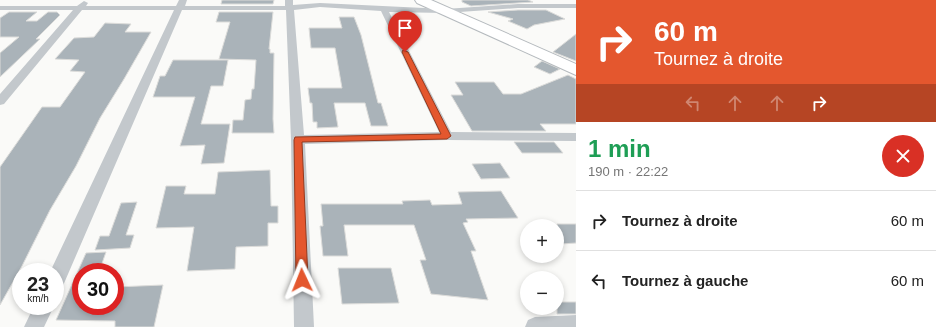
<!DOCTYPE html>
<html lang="fr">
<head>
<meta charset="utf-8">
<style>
  :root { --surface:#fff; --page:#f2f2f2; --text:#222; --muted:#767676; --line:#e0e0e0 }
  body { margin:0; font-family:Helvetica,sans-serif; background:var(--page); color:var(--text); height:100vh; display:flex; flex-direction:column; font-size:15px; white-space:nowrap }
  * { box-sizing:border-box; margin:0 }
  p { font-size:13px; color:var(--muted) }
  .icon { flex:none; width:22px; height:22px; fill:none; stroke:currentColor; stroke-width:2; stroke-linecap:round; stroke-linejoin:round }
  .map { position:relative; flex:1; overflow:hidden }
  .sheet { display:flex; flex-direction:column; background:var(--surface); width:360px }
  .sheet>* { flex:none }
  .guide { background:#e4572e; color:#fff; overflow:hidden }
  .fabs { position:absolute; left:520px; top:219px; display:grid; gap:8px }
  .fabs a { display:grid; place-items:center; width:44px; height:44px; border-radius:50%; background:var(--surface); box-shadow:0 2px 6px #0003; font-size:20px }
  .speed { position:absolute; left:12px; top:263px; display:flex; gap:8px; font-size:20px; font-weight:700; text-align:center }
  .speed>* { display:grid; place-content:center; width:52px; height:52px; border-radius:50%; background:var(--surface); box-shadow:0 2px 6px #0003; line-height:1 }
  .speed small { font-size:10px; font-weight:400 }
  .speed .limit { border:6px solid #d22; background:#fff; color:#111 }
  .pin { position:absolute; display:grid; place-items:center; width:34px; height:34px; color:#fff; margin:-41px -17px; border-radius:50% 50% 50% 0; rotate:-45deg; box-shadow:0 0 4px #0007 }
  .pin .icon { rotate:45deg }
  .me { position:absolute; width:44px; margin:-22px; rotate:358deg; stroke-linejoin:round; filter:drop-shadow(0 0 3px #0008) }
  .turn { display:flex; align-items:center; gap:14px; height:84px; padding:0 12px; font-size:18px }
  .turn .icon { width:52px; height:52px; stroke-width:2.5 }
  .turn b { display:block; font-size:28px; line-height:34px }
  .lanes { display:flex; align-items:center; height:38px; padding:0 12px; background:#0003; justify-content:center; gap:20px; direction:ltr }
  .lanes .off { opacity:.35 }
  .round { display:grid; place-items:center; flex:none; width:42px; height:42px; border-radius:21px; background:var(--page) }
  .overview { display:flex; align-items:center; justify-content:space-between; height:68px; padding:0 12px }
  h1 { font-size:24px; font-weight:600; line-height:30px; color:#1e9e55 }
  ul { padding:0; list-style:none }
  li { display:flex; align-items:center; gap:12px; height:60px; padding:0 12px; border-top:1px solid var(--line) }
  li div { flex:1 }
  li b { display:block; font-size:15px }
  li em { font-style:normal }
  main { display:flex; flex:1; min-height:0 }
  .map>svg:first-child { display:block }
  .building { fill:#aab3b9; stroke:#dcdcda }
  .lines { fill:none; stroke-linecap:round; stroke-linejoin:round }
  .primary-casing { stroke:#b5babe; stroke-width:2 }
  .street { fill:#c3c8cc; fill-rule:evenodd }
  .primary { fill:#fff; fill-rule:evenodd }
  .route { fill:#e4572e; stroke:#94391e }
</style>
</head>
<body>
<main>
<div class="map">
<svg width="576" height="327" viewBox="0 0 576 327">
  <rect width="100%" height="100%" fill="#fafaf8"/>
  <path class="building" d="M222,0H274L273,4H221Z
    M462,0H528L533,2L471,6L462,2Z
    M518,10H546L565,19L534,25L527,29L508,21L513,19L488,12Z
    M9,12H37L26,21H37L48,12H57L60,15L36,39H40L0,77V53L19,37H0V18Z
    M219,12H273L269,49H270V53H274L273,119L274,133H232L233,120H243L245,100L251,99L252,89H254L256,60L219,59L230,22H216Z
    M339,17H354L361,35L378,103H381L388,126H371L365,103H334L338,127L317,128V122H313L312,103H310L308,88H342L335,48H311L309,28H342Z
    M105,23L131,24L125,32H151L124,79L100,118L76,166L50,210L22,266L0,305V167L42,107H60L85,72L70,71L79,60L55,59L74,38L94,37Z
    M576,34V61L553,52Z
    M173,60H228L223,86H211L201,124H230L224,163L201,164L205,145L180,146L195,97H153L160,76H165Z
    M542,61L560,69L550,74L534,67Z
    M568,75L576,79V124H540L546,131H472L451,95H463L455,82H494L503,94H521Z
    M514,142H554L563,153H522Z
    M500,163L510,178L481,179L472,164Z
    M270,170L271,206H278V223H268V246L236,247L235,269L187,271L194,227L156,228L166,186H186L184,194H215L218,172Z
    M501,191L518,218L466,219L468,222L463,223L476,251H471L488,300L431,294L420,260H426L414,225H344L348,256H323L320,226H323L321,204H403L402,201L430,200L432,205L462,204L458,192Z
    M137,202L126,235H134L130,248L95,250L100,236H109L121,203Z
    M557,224H576V243L561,244L557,238Z
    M106,252L99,272H81V306H115V287L163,285L154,327H115V321L56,320L86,253Z
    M338,268H391L399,303L342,304Z
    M557,302H576V314H557Z"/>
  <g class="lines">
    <g class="primary-casing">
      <path id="primary" d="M415,0H431L576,64V75L417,3Z"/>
    </g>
    <path class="street" d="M179,0H187L185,6H285V0H293V5L320,3L445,9L518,4H576V8H518L445,13L389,12L451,132L576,133V141L447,140L305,144L314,327H294L291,140L286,10H182L62,288L55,291V272H50L174,10H82L4,104L0,105V94L73,10H0V6H77L84,1L88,3L86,6H176ZM320,7L381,11L439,132L304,135L294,10Z
      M34,306H54L44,327H24Z
      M576,315V327H525L528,320L535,317Z"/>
    <use href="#primary" class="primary"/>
  </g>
  <path class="route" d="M403,50L408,52L451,136L447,139L302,142L308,280L307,284L302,286L298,284L296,280L294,140L295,137L441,134L402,52Z"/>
</svg>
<div class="fabs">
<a>+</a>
<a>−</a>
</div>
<div class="speed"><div>23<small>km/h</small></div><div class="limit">30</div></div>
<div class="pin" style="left:405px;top:52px;background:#d93025"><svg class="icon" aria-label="arrive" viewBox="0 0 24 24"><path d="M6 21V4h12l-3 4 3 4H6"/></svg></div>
<svg class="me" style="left:302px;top:280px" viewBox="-20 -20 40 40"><path d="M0-17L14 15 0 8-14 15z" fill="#e4572e" stroke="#fff" stroke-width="4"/></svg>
</div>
<section class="sheet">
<div class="guide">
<div class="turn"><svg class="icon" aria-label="right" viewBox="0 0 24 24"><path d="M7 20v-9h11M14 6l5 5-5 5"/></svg><div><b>60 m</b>Tournez à droite</div></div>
<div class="lanes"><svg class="icon off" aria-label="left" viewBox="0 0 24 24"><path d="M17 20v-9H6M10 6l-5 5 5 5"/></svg><svg class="icon off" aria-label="ahead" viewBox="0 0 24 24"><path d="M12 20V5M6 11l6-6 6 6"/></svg><svg class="icon off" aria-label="ahead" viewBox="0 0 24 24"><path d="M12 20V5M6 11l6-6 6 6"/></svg><svg class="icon" aria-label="right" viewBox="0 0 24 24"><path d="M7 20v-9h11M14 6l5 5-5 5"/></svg></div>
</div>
<div class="overview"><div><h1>1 min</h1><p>190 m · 22:22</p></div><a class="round" style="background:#d93025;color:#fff"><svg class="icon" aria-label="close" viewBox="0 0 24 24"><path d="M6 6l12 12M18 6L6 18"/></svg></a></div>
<ul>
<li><svg class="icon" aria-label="right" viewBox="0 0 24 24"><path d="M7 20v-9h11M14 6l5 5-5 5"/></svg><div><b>Tournez à droite</b></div><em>60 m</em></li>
<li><svg class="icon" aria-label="left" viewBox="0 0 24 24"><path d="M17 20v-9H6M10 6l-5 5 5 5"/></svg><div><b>Tournez à gauche</b></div><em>60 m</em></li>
</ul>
</section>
</main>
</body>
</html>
